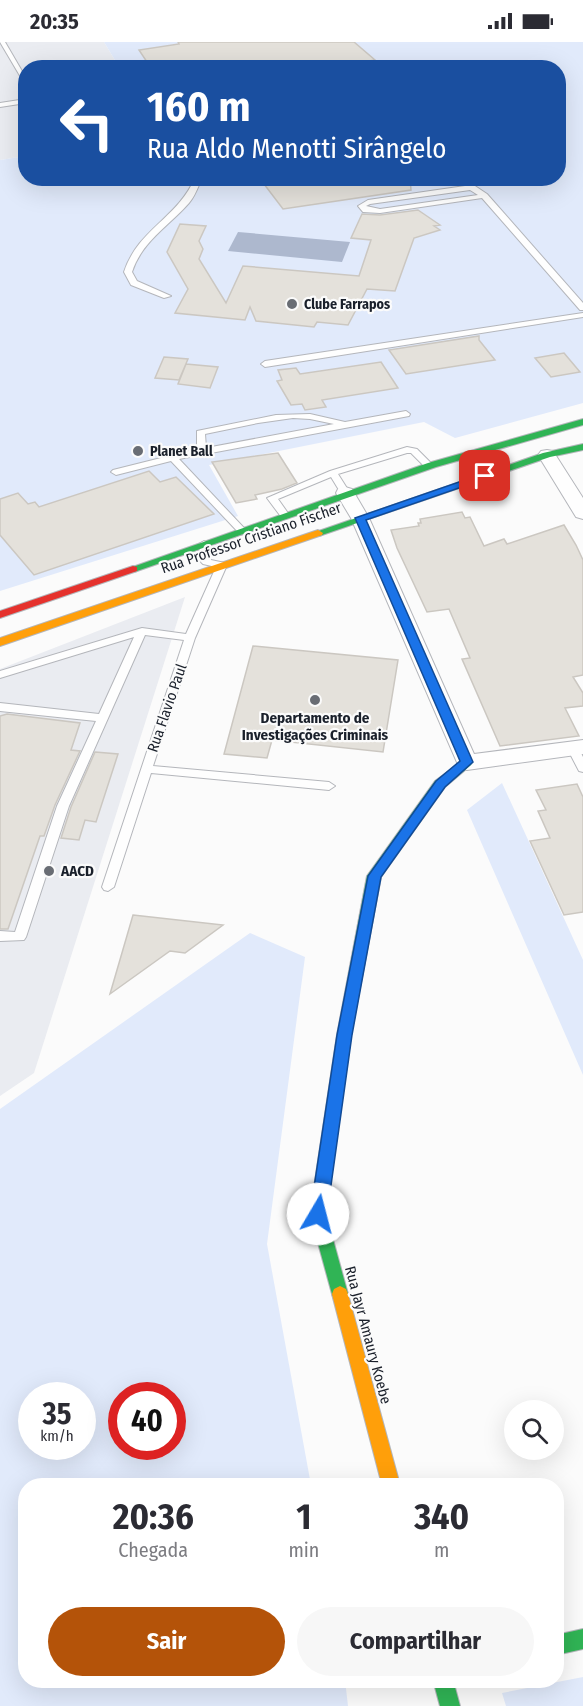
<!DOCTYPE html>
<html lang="pt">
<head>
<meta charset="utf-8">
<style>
  :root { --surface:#fff; --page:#f7f7f7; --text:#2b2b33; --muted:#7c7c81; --accent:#b45309 }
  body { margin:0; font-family:"Fira Sans Condensed",sans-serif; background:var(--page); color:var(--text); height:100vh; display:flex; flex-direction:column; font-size:22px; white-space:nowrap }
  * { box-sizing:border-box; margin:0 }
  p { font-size:20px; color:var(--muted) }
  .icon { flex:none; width:33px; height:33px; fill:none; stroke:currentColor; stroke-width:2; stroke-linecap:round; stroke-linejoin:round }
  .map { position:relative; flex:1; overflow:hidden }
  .sheet { position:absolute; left:18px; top:1436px; width:546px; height:210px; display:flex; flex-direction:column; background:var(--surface); border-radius:24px; box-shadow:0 6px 24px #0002 }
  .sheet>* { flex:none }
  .hud { position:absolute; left:18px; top:18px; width:548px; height:126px; border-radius:24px; box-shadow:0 6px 24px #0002; background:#1a4fa0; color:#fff; overflow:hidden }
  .buttons { position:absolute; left:504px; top:1358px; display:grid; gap:12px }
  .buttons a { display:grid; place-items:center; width:60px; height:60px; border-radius:50%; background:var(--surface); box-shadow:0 6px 24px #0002; font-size:30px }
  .speed { position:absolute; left:18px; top:1340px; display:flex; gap:12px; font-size:30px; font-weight:700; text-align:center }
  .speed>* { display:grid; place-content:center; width:78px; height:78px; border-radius:50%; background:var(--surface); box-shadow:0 6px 24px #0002; line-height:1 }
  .speed small { font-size:15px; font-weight:400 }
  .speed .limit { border:9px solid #d22; background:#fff; color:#111 }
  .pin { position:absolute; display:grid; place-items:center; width:51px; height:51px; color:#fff; margin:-26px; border-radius:12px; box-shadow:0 3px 9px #0006 }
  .me { position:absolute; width:66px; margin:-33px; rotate:8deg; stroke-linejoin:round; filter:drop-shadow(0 0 4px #0008) }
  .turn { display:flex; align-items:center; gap:21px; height:126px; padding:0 30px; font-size:27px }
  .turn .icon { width:78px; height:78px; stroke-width:2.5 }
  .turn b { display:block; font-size:42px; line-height:51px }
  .eta { display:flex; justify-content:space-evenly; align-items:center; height:102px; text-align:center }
  .eta b { font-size:36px; font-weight:700; line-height:42px }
  .button { display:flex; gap:12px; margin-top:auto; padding:12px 30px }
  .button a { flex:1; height:69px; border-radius:36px; background:var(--accent); color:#fff; font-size:24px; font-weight:700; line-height:69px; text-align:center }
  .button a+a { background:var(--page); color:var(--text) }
  .status { display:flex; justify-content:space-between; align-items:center; height:42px; padding:0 30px; background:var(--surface); direction:ltr }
  .status svg { height:16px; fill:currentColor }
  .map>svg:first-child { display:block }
  .built { fill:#eaecf1 }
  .green { fill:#e1eafb; fill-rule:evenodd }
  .water { fill:#adb8ce }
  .building { fill:#e4e1db; stroke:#cbc7c1; stroke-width:1.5 }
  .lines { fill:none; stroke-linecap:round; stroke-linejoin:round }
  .lane-casing { stroke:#b4b6bb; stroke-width:2 }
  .street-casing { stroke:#b4b6bb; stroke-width:2 }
  .fast-casing { stroke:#b4b6bb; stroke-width:2 }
  .slow-casing { stroke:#b4b6bb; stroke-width:2 }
  .jam-casing { stroke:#b4b6bb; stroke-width:2 }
  .lane { fill:#fefefe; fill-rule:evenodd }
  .street { fill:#fefefe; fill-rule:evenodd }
  .fast { fill:#30b455; fill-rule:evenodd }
  .slow { fill:#ff9f0a; fill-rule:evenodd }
  .jam { fill:#e5322d; fill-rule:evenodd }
  .route { fill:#1a73e8; stroke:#114b97; stroke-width:1.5 }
  .poi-dot { fill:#696d74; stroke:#fbfbfb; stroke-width:2 }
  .labels { text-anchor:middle; stroke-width:4.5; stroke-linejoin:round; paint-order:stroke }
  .far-poi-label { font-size:14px; font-weight:bold; fill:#1a202b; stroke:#fbfbfb; text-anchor:start }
  .street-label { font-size:15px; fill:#1a202b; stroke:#fbfbfb }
  .poi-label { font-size:15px; font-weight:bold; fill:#1a202b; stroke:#fbfbfb }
</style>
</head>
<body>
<div class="status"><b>20:35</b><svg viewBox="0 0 49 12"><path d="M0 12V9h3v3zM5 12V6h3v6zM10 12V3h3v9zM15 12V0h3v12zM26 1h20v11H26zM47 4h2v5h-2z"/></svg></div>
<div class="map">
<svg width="583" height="1664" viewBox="0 0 583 1664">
  <rect width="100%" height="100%" fill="#fbfbfb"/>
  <path class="built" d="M0,0H104L119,25L26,26L25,114L0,118Z
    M185,555L34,1031L0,1054V627Z"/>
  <path class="green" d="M104,0H583V361L455,396L424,380L209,423L238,474L0,549V118L25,114L26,136H558V26L119,25Z
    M502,741L583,918V1033L467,768Z
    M250,891L305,915L267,1202L311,1443H26V1638H345L348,1664H0V1067ZM32,1353H82V1404H32ZM122,1353H172V1404H122Z
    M583,1635V1664H506L502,1651Z"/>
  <path class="water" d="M238,190L350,200L342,220L228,209Z"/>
  <path class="building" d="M178,0H354L375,18L325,26H151L139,8L179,2Z
    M304,136H410L411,148L283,167L264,142Z
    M418,168L440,183L434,184L440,188L414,196L395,249L367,247L348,283L317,280L314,285L256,279L250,265L245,278L175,271L188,247L167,210L180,182L206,184L199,199L203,207L199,217L226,261L243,224L359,234L371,198L351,196L362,172L380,173Z
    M479,294V298L495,318L406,332L389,308Z
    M564,311L580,330L551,335L535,316Z
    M164,315L188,317L179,338L155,336Z
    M381,320L398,346L322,358L326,365L305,368L302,362L291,363L277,339L282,338L278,328L296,326L300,332Z
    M186,322L218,325L210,346L178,342Z
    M278,411L297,441L282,447L255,453L257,457L236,461L212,420Z
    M149,429L160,440L176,435L214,472L34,533L0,493V457L18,451L28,462L35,460L39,465Z
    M462,470L465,476L470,475L484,504L504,497L507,502L564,483L576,503L583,518V633L573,635L583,651V664L565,666L579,694L500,704L462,617L470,616L449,567L427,570L397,506L391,488L419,484L418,481H421L420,477Z
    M253,604L398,618L383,710L272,698L267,716L224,712Z
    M7,672L80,681L71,708L80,709L55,763L44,794H40L8,887H0V674Z
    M95,710L118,712L96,780L85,778L79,798L61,796L71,765Z
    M577,742L583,755V870L564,873L530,799L550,796L538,769L546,768L536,748Z
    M133,873L223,883L185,911L170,909L110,952Z"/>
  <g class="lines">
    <g class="lane-casing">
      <path id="lane" d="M0,0H5L26,36V44Z
        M395,20L397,23L368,26L371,24Z
        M26,57V61L0,65V61Z
        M195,136H202C198,145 195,154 189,161C168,185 142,199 132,230L137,239L171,254L164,256L131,243L124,230C138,187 177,177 195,136Z
        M455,136H463L487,152L583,261V268H580L482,156L380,171L363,170L358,164L368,158L465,144ZM470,148L478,153L380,167L366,164L370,162Z
        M583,271V275L265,325L261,322L265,319Z
        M406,369L410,372L409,374L179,417L245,487L247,489L242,492L239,491L171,419L116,433L111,430L113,428L197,407V389L276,373L310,372L345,380ZM293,376L310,377L334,382L206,406L205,392L258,381Z
        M407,405L417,407L432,422V426H426L411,411H407L338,432L350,451L348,453H342L331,435L278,457L290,474L285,477L282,476L267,456L330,429Z
        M204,499L209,502L211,518L225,521L227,523L195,596L153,724L329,740L335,744L329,748L151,731L114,845L108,849L104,848L102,845L184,598L145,593L69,764L26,895L24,898L0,899V889L15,890L57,764L96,679L0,669V661L99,672L134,595L0,636V629L142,586L186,592L216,525L203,522L201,520L199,502Z
        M573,702L577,703L583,715V730L579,729L567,706Z"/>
    </g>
    <g class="street-casing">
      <path id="street" d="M547,408L553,409L583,456V477L576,475L538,413L541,409Z
        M345,445L352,447L369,476L474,712L583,698V712L467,728L459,725L351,476L336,451L338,447Z"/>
    </g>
    <g class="fast-casing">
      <path id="fast" d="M583,377V383L436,425L137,529L133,530L127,527L428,421Z
        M583,402V408L550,415L322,493L318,494L313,491L543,411Z
        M467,716L473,720L471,723L445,745L381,835L351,993L326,1172L348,1252L346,1257L340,1260L334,1257L332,1252L310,1172L337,993L367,834L435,739Z
        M583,1587V1607L556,1613V1593Z
        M433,1638H453L460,1664H440Z"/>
    </g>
    <g class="slow-casing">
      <path id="slow" d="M318,488L323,491L322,493L0,604V596Z
        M340,1244L346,1247L348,1252L400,1443H382L332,1252L334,1247Z"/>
    </g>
    <g class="jam-casing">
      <path id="jam" d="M133,524L137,525V529L0,576V569Z"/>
    </g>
    <use href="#lane" class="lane"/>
    <use href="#street" class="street"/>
    <use href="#fast" class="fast"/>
    <use href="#slow" class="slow"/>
    <use href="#jam" class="jam"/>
  </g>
  <path class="route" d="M485,431L488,432V436L366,478L473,720L445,745L381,835L352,993L327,1172L324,1177L318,1179L312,1177L310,1172L337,993L368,834L436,739L460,719L355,476Z"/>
  <g class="poi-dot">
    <circle cx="292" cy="262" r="6"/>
    <circle cx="138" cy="409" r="6"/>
    <circle cx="315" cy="658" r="6"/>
    <circle cx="49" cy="829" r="6"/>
  </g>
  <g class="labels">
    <g class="far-poi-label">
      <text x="304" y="267">Clube Farrapos</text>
      <text x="150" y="414">Planet Ball</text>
    </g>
    <g class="street-label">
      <text transform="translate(251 496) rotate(-19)" y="5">Rua Professor Cristiano Fischer</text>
      <text transform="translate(167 666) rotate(-71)" y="5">Rua Flavio Paul</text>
      <text transform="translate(368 1293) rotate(75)" y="5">Rua Jayr Amaury Koebe</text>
    </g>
    <g class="poi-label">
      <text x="315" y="681">Departamento de<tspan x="315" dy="17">Investigações Criminais</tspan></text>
      <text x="61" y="834" text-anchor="start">AACD</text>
    </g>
  </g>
</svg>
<div class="buttons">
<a><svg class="icon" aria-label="search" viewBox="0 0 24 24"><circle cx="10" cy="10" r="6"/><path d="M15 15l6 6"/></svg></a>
</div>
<div class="speed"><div>35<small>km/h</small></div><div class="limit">40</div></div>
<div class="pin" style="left:485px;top:434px;background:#d93025"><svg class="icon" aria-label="arrive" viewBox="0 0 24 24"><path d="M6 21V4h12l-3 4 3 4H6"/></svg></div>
<svg class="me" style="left:318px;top:1172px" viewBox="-20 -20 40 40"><circle r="19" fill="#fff"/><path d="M0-13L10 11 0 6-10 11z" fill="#1a73e8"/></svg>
<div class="hud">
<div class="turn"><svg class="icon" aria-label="left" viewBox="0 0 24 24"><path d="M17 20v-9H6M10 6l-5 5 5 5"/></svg><div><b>160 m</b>Rua Aldo Menotti Sirângelo</div></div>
</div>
<section class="sheet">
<div class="eta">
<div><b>20:36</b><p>Chegada</p></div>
<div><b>1</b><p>min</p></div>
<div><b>340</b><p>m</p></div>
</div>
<div class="button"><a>Sair</a><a>Compartilhar</a></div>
</section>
</div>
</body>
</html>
